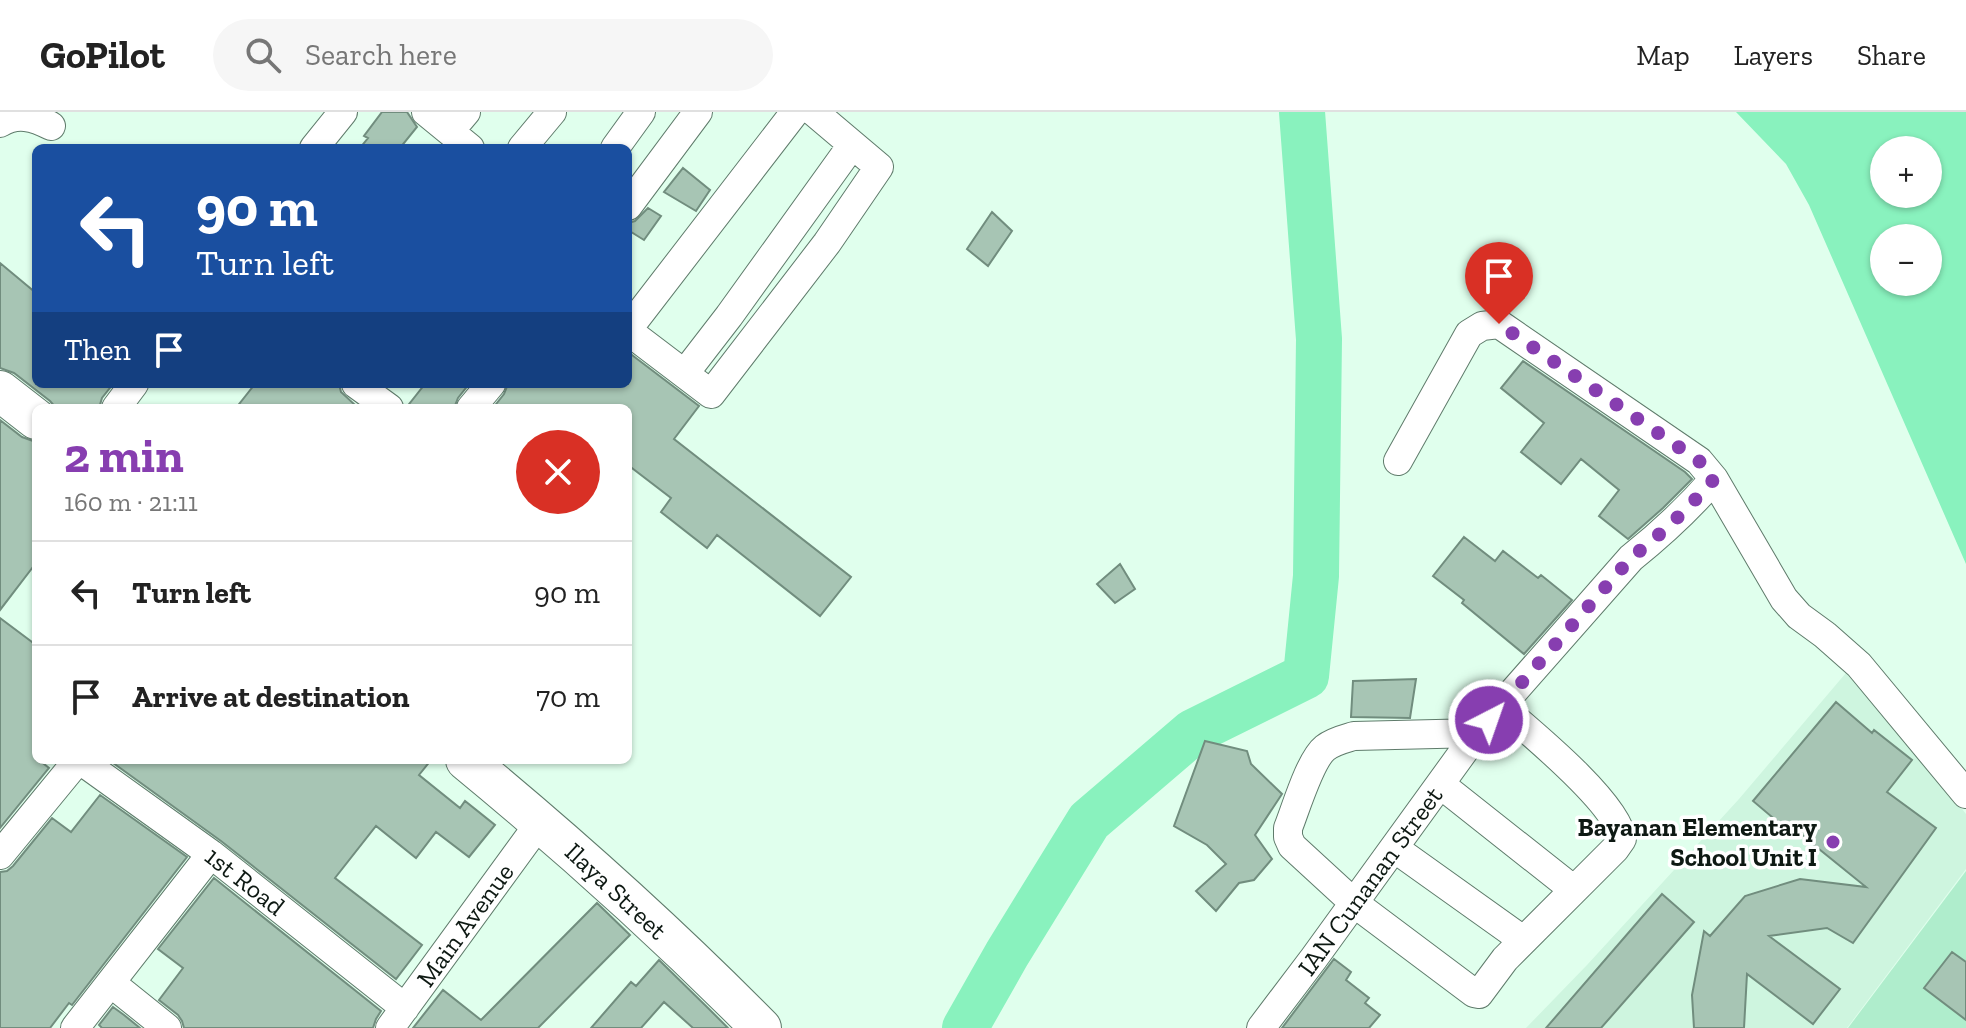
<!DOCTYPE html>
<html lang="en">
<head>
<meta charset="utf-8">
<style>
  :root { --surface:#fff; --page:#f6f6f6; --text:#222; --muted:#767676; --line:#e0e0e0; --accent:#873eb0 }
  body { margin:0; font-family:"Zilla Slab",serif; background:var(--page); color:var(--text); height:100vh; display:flex; flex-direction:column; font-size:30px; white-space:nowrap }
  * { box-sizing:border-box; margin:0 }
  p { font-size:26px; color:var(--muted) }
  .icon { flex:none; width:44px; height:44px; fill:none; stroke:currentColor; stroke-width:2; stroke-linecap:round; stroke-linejoin:round }
  .map { position:relative; flex:1; overflow:hidden }
  .sheet { position:absolute; left:32px; top:292px; width:600px; height:360px; display:flex; flex-direction:column; background:var(--surface); border-radius:12px; box-shadow:0 2px 6px #0004 }
  .sheet>* { flex:none }
  .guide { position:absolute; left:32px; top:32px; width:600px; height:244px; border-radius:12px; box-shadow:0 2px 6px #0004; background:#1a4fa0; color:#fff; overflow:hidden }
  .fabs { position:absolute; left:1870px; top:24px; display:grid; gap:16px }
  .fabs a { display:grid; place-items:center; width:72px; height:72px; border-radius:50%; background:var(--surface); box-shadow:0 2px 6px #0004; font-size:40px }
  .pin { position:absolute; display:grid; place-items:center; width:68px; height:68px; color:#fff; margin:-82px -34px; border-radius:50% 50% 50% 0; rotate:-45deg; box-shadow:0 0 8px #0007 }
  .pin .icon { rotate:45deg }
  .me { position:absolute; width:88px; margin:-44px; rotate:41deg; stroke-linejoin:round; filter:drop-shadow(0 0 6px #0008) }
  .turn { display:flex; align-items:center; gap:28px; height:168px; padding:0 32px; font-size:36px }
  .turn .icon { width:104px; height:104px; stroke-width:2.5 }
  .turn b { display:block; font-size:56px; line-height:68px }
  .then { display:flex; align-items:center; height:76px; padding:0 32px; background:#0003; gap:16px; font-size:30px }
  .round { display:grid; place-items:center; flex:none; width:84px; height:84px; border-radius:42px; background:var(--page) }
  .overview { display:flex; align-items:center; justify-content:space-between; height:136px; padding:0 32px }
  h1 { font-size:48px; font-weight:700; line-height:60px; color:var(--accent) }
  ul { padding:0; list-style:none }
  li { display:flex; align-items:center; gap:24px; height:104px; padding:0 32px; border-top:2px solid var(--line) }
  li div { flex:1 }
  li b { display:block; font-size:30px }
  li em { font-style:normal }
  header { display:flex; align-items:center; gap:48px; box-sizing:border-box; height:112px; padding:0 40px; background:var(--surface); border-bottom:2px solid var(--line) }
  header strong { font-size:38px }
  nav { display:flex; gap:44px; margin-inline-start:auto; font-size:28px }
  .search { width:560px; height:72px; background:var(--page); display:flex; align-items:center; gap:20px; box-sizing:border-box; padding:0 28px; border-radius:44px; color:var(--muted); font-size:30px }
  .map>svg:first-child { display:block }
  .built { fill:#cef5df }
  .green { fill:#afedcc }
  .water { fill:#89f2be; fill-rule:evenodd }
  .lines { fill:none; stroke-linecap:round; stroke-linejoin:round }
  .river { stroke:#89f2be; stroke-width:46 }
  .building { fill:#a7c5b4; stroke:#718d7e; stroke-width:2 }
  .minor-casing { stroke:#5f7b6b; stroke-width:30 }
  .secondary-casing { stroke:#5f7b6b; stroke-width:42 }
  .minor { stroke:#fff; stroke-width:28 }
  .secondary { stroke:#fff; stroke-width:40 }
  .route { stroke:#873eb0; stroke-width:14; stroke-dasharray:0 25.2 }
  .poi-dot { fill:#873eb0; stroke:#fff; stroke-width:3 }
  .labels { text-anchor:middle; stroke-width:7; stroke-linejoin:round; paint-order:stroke }
  .poi-label { font-size:26px; font-weight:bold; fill:#0e1913; stroke:#fff; text-anchor:end }
  .street-label { font-size:26px; fill:#0e1913; stroke:#fff }
</style>
</head>
<body>
<header>
<strong>GoPilot</strong>
<div class="search"><svg class="icon" aria-label="search" viewBox="0 0 24 24"><circle cx="10" cy="10" r="6"/><path d="M15 15l6 6"/></svg>Search here</div>
<nav><a>Map</a><a>Layers</a><a>Share</a></nav>
</header>
<div class="map">
<svg width="1966" height="916" viewBox="0 0 1966 916">
  <rect width="100%" height="100%" fill="#e0ffed"/>
  <path class="built" d="M1851,555L1966,702V757L1847,916H1526L1587,853L1739,687Z"/>
  <path class="green" d="M1966,759V916H1848Z"/>
  <path class="water" d="M1736,0H1966V452L1809,93L1786,52ZM1884,38H1928V82H1884ZM1884,126H1928V170H1884Z"/>
  <g class="lines">
    <path class="river" d="M965,916L1007,842L1089,709L1193,620L1306,564L1316,464L1319,227L1302,0"/>
  </g>
  <path class="building" d="M382,0H407L417,15L400,36H360L368,26L364,24Z
    M683,56L710,78L696,99L664,80Z
    M648,96L661,104L644,128L628,118V111L635,109Z
    M992,100L1012,119L988,154L967,137Z
    M0,151L36,181V272H113L102,286L99,296H56L50,289L14,261L0,256Z
    M628,240L699,294L674,327L851,465L820,504L717,423L707,436L661,400L671,386L628,353V296H493L504,282L508,272H628Z
    M1523,249L1685,360L1692,367L1663,396L1628,427L1599,404L1619,378L1581,347L1561,372L1521,340L1544,311L1501,276Z
    M255,272H339L341,280L354,292L351,296H236Z
    M425,272H469L458,286L454,296H406Z
    M0,308L22,325L36,330V451L0,498Z
    M1464,425L1495,449L1503,439L1538,466L1541,463L1572,488L1524,542L1462,491L1464,488L1433,464Z
    M1120,452L1135,477L1115,491L1097,472Z
    M0,506L36,533V648H39L49,656L0,716Z
    M1416,567L1410,606L1351,605L1353,569Z
    M1836,590L1872,621L1874,618L1912,648L1887,680L1936,716L1853,831L1827,816L1769,824L1840,877L1813,912L1747,862L1744,916H1694L1692,883L1704,819L1710,824L1745,784L1800,767L1866,775L1788,712L1785,716L1753,689Z
    M1205,629L1247,639L1251,652L1282,682L1255,723L1272,747L1254,768L1239,771L1216,799L1196,779L1226,752L1207,733L1174,714Z
    M109,648H431L419,663L460,696L465,689L495,713L469,745L436,720L416,746L376,714L335,766L422,833L396,867L221,729Z
    M100,683L187,745L72,893L69,891L50,916H0V760L7,759L13,754L52,706L71,720Z
    M214,766L381,899L376,907L373,916H184L182,909L178,903L159,888L183,856L158,837Z
    M1662,782L1694,810L1601,916H1546Z
    M597,791L630,823L538,916H413L443,878L481,908Z
    M1952,840L1966,850V908L1924,876Z
    M1334,847L1351,860L1346,868L1369,886L1365,891L1380,903L1369,916H1282Z
    M659,848L709,897L728,916H693L664,890L641,916H591L631,870L636,874Z
    M113,895L124,903L140,916H102L99,913Z"/>
  <g class="lines">
    <g class="minor-casing">
      <path id="minor" d="M426,0L470,36
        M0,11C17,0 34,5 51,14
        M450,19L466,0
        M314,36L343,0
        M522,36L552,0
        M615,36L641,0
        M628,94L698,0
        M628,217L795,0
        M628,219L711,282L827,131L879,55L814,0
        M685,261L729,204L852,33
        M356,272L389,296
        M116,296L134,272
        M471,296L491,272
        M1714,367L1784,487L1799,504L1825,523L1859,553L1966,682
        M1477,621L1354,624C1344,627 1334,629 1325,636C1310,648 1296,696 1288,716V725L1292,734L1354,791L1474,881L1479,882L1505,847L1615,737L1622,727C1619,692 1528,618 1500,594
        M80,648L211,742L405,896
        M1440,672L1574,778
        M1394,736L1523,828
        M0,743L78,648
        M111,871L167,916
        M75,916L211,742
        M390,916L541,709
        M1261,916L1314,846L1477,621L1631,446C1661,422 1689,396 1714,367L1699,349L1499,212L1482,214L1469,222L1398,349"/>
    </g>
    <g class="secondary-casing">
      <path id="secondary" d="M0,279L36,307
        M466,648C568,732 667,821 761,916"/>
    </g>
    <use href="#minor" class="minor"/>
    <use href="#secondary" class="secondary"/>
  </g>
  <g class="lines">
    <path class="route" d="M1489,608L1631,446C1661,422 1689,396 1714,367L1699,349L1499,212"/>
  </g>
  <circle class="poi-dot" cx="1833" cy="730" r="8"/>
  <g class="labels">
    <g class="poi-label">
      <text x="1817" y="724">Bayanan Elementary<tspan x="1817" dy="30">School Unit I</tspan></text>
    </g>
    <g class="street-label">
      <text transform="translate(245 769) rotate(38)" y="9">1st Road</text>
      <text transform="translate(1370 769) rotate(-54)" y="9">IAN Cunanan Street</text>
      <text transform="translate(616 779) rotate(43)" y="9">Ilaya Street</text>
      <text transform="translate(465 813) rotate(-54)" y="9">Main Avenue</text>
    </g>
  </g>
</svg>
<div class="fabs">
<a>+</a>
<a>−</a>
</div>
<div class="pin" style="left:1499px;top:212px;background:#d93025"><svg class="icon" aria-label="arrive" viewBox="0 0 24 24"><path d="M6 21V4h12l-3 4 3 4H6"/></svg></div>
<svg class="me" style="left:1489px;top:608px" viewBox="-20 -20 40 40"><circle r="17" fill="#873eb0" stroke="#fff" stroke-width="3"/><path d="M0-11L8 9 0 5-8 9z" fill="#fff"/></svg>
<div class="guide">
<div class="turn"><svg class="icon" aria-label="left" viewBox="0 0 24 24"><path d="M17 20v-9H6M10 6l-5 5 5 5"/></svg><div><b>90 m</b>Turn left</div></div>
<div class="then">Then<svg class="icon" aria-label="arrive" viewBox="0 0 24 24"><path d="M6 21V4h12l-3 4 3 4H6"/></svg></div>
</div>
<section class="sheet">
<div class="overview"><div><h1>2 min</h1><p>160 m · 21:11</p></div><a class="round" style="background:#d93025;color:#fff"><svg class="icon" aria-label="close" viewBox="0 0 24 24"><path d="M6 6l12 12M18 6L6 18"/></svg></a></div>
<ul>
<li><svg class="icon" aria-label="left" viewBox="0 0 24 24"><path d="M17 20v-9H6M10 6l-5 5 5 5"/></svg><div><b>Turn left</b></div><em>90 m</em></li>
<li><svg class="icon" aria-label="arrive" viewBox="0 0 24 24"><path d="M6 21V4h12l-3 4 3 4H6"/></svg><div><b>Arrive at destination</b></div><em>70 m</em></li>
</ul>
</section>
</div>
</body>
</html>
